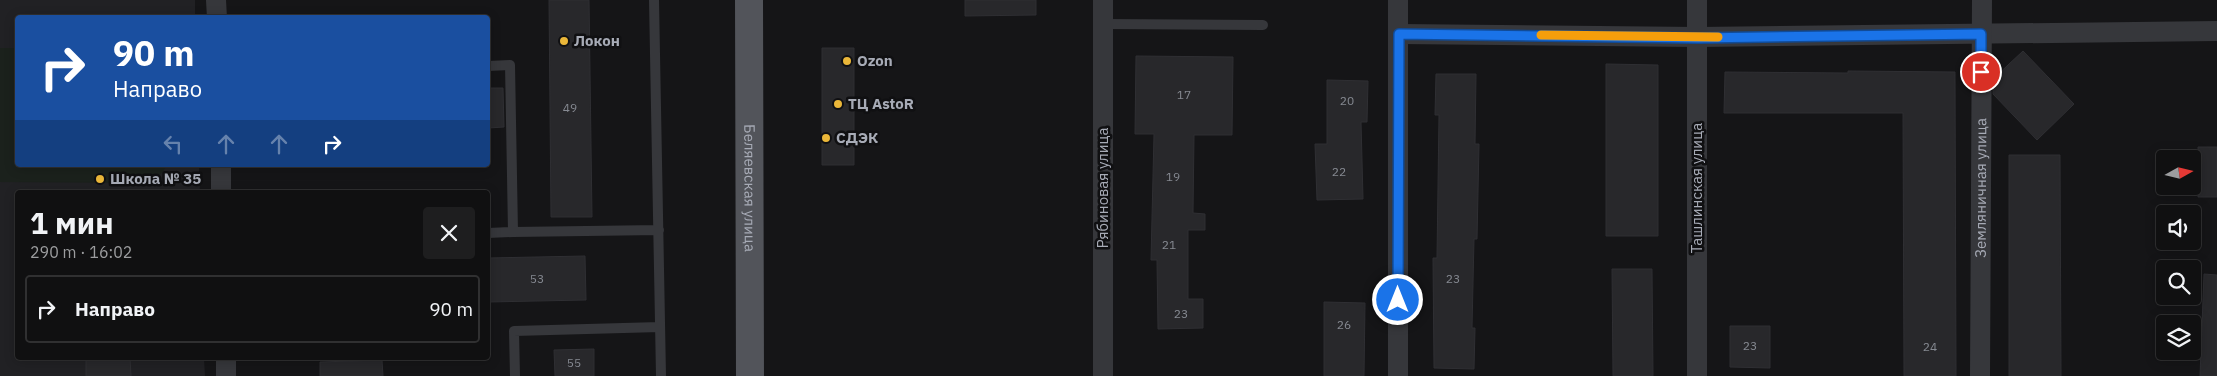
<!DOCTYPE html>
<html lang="ru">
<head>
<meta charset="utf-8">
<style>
  :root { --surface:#101011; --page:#1e1e1f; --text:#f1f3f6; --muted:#9c9d9f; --line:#303031 }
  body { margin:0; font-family:"IBM Plex Sans",sans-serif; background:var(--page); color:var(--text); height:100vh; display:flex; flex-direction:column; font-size:19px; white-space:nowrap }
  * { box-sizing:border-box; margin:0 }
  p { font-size:16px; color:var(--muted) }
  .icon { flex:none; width:28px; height:28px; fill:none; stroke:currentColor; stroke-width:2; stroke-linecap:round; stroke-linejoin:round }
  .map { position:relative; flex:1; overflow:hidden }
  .panel { position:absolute; left:15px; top:190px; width:475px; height:170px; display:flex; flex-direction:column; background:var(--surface); border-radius:5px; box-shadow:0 2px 12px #0003,0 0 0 1px var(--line) }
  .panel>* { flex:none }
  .top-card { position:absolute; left:15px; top:15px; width:475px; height:152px; border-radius:5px; box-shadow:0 2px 12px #0003,0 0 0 1px var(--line); background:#1a4fa0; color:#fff; overflow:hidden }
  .needle { width:32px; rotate:82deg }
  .tools { position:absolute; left:2156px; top:150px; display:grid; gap:10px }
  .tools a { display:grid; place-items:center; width:45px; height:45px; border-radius:5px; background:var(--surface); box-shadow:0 2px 12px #0003,0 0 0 1px var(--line); font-size:25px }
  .pin { position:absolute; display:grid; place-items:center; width:42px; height:42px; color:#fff; margin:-21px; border:2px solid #fff; border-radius:50%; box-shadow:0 1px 5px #0007 }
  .me { position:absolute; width:55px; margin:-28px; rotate:0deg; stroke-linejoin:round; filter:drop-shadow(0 0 4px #0008) }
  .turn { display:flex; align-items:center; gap:18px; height:105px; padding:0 15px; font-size:22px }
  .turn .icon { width:65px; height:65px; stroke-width:2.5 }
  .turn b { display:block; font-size:35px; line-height:42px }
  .lanes { display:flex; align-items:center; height:48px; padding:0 15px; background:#0003; justify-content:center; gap:25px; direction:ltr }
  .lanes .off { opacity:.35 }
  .round { display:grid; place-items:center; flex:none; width:52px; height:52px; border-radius:5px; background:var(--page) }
  .headline { display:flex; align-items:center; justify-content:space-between; height:85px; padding:0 15px }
  h1 { font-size:30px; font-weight:800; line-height:38px }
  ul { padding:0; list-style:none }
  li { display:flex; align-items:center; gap:15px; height:68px; margin:0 10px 8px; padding:0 5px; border:2px solid var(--line); border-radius:5px }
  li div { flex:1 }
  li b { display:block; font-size:19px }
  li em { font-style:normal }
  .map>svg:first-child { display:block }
  .built { fill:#212124 }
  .garden { fill:#1b211c }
  .building { fill:#28282b; stroke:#2f2f33 }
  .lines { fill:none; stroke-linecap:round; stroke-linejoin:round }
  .lane { stroke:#36373b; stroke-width:10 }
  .street { stroke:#36373b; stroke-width:20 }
  .primary { stroke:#52545a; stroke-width:28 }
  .route-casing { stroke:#114b97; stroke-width:12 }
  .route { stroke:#1a73e8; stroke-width:9 }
  .slow { stroke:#f59e0b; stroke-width:9 }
  .poi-dot { fill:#ebb739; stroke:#101012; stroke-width:2 }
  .labels { text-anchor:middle; stroke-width:5; stroke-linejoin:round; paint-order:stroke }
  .number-label { font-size:12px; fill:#868a92 }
  .poi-label { font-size:15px; font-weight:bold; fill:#a7abb6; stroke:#101012; text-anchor:start }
  .street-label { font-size:15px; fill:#a7abb6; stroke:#101012 }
</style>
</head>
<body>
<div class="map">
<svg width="2217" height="376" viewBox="0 0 2217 376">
  <rect width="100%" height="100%" fill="#151517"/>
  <path class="built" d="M0,0H195V17L18,18V165H199L200,192H18V358H204L205,376H0Z"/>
  <path class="garden" d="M0,48H17L18,165H167L162,173L143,183L0,182Z"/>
  <path class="building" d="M549,0H589L592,217H551Z
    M965,0H1036V15L965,16Z
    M822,48H854V165H822Z
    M2023,51L2074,104L2037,140L1993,94V79Z
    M1136,56L1233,57L1232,135H1194L1193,213L1205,214V230H1188V299H1203V328L1158,329L1157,260H1151L1154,134H1135Z
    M1606,64L1658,65V236H1606Z
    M1848,71L1955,72L1956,376H1904L1903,113H1724L1725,72L1848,73Z
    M1436,74H1476L1475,144H1479L1477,239H1474L1472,328H1475L1474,369L1434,368L1433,258H1437L1439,115H1435Z
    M1327,80L1368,81L1367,122H1361L1363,199L1317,200L1315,144H1327Z
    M488,88H503L504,127L488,128Z
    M2198,147H2217V197H2198Z
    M2009,155H2060L2061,376H2009Z
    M585,256L586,300L488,302V258Z
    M1612,269H1652L1653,376H1613Z
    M2204,274L2217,275V376H2200Z
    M1324,302L1365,303L1364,376H1324Z
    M1730,326H1770V368L1730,367Z
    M594,349V376H555L554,350Z
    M86,358H130L131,376H86Z
    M382,360L383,376H320V362Z"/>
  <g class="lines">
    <path class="lane" d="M654,0L661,376
      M1104,24L1263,25
      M488,66L510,65L513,232L659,230
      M488,233L513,232
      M515,376L514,331L660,327"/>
    <g class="street">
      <path d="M216,0L217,18"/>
      <path d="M1399,34L1698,37L2217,31"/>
      <path d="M221,165V192"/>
      <path d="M226,358V376"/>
      <path d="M1103,376V0"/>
      <path d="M1398,376V0"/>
      <path d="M1697,376V0"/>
      <path id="s1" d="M1980,376L1982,0"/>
    </g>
    <path class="primary" id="s2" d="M749,0L750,376"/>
  </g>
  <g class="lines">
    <g class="route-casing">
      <path id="route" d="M1398,300L1399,34L1698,38L1981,34V72"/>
    </g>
    <use href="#route" class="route"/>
    <path class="slow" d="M1541,35L1718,37"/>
  </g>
  <g class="poi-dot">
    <circle cx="564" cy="41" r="5"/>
    <circle cx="847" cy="61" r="5"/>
    <circle cx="838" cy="104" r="5"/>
    <circle cx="826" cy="138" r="5"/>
    <circle cx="100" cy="179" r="5"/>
  </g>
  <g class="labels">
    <g class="number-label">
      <text x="1184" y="99">17</text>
      <text x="1347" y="105">20</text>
      <text x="570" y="112">49</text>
      <text x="1339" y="176">22</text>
      <text x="1173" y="181">19</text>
      <text x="1169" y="249">21</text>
      <text x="537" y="283">53</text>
      <text x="1453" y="283">23</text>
      <text x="1181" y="318">23</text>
      <text x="1344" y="329">26</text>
      <text x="1750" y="350">23</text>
      <text x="1930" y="351">24</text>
      <text x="574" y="367">55</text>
    </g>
    <g class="poi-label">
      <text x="574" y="46">Локон</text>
      <text x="857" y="66">Ozon</text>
      <text x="848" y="109">ТЦ AstoR</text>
      <text x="836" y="143">СДЭК</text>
      <text x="110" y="184">Школа № 35</text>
    </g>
    <g class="street-label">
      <text dy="5" stroke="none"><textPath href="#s2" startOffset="188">Беляевская улица</textPath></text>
      <text transform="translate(1103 188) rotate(-90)" y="5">Рябиновая улица</text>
      <text transform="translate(1697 188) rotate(-90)" y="5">Ташлинская улица</text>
      <text dy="5" stroke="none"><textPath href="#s1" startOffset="188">Земляничная улица</textPath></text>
    </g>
  </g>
</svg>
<div class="tools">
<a><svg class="needle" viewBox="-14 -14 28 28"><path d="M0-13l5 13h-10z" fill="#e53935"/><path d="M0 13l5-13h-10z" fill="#9c9d9f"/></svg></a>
<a><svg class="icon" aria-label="sound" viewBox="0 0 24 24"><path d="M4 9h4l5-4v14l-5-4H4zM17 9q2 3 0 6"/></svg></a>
<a><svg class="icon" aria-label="search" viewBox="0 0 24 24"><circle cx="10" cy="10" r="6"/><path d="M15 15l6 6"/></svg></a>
<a><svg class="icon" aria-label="layers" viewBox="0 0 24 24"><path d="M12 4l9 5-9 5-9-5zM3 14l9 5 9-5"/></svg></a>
</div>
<div class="pin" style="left:1981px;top:72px;background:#d93025"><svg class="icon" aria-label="arrive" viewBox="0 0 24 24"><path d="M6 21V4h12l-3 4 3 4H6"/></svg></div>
<svg class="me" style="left:1398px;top:300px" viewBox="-20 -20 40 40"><circle r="17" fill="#1a73e8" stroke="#fff" stroke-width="3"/><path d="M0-11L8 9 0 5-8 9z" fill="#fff"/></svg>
<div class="top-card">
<div class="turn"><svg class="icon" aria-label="right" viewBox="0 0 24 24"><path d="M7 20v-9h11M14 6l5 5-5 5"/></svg><div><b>90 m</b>Направо</div></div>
<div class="lanes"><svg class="icon off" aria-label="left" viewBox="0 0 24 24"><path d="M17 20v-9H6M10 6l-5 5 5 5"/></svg><svg class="icon off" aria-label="ahead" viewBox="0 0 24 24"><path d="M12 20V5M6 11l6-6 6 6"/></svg><svg class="icon off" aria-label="ahead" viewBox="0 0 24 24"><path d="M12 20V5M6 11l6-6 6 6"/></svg><svg class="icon" aria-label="right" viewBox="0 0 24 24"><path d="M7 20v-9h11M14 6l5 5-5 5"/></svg></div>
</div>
<section class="panel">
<div class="headline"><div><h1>1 мин</h1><p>290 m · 16:02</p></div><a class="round"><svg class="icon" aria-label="close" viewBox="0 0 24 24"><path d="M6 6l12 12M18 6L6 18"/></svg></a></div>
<ul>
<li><svg class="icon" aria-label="right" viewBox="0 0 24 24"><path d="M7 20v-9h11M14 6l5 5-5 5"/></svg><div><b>Направо</b></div><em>90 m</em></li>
</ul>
</section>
</div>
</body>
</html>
